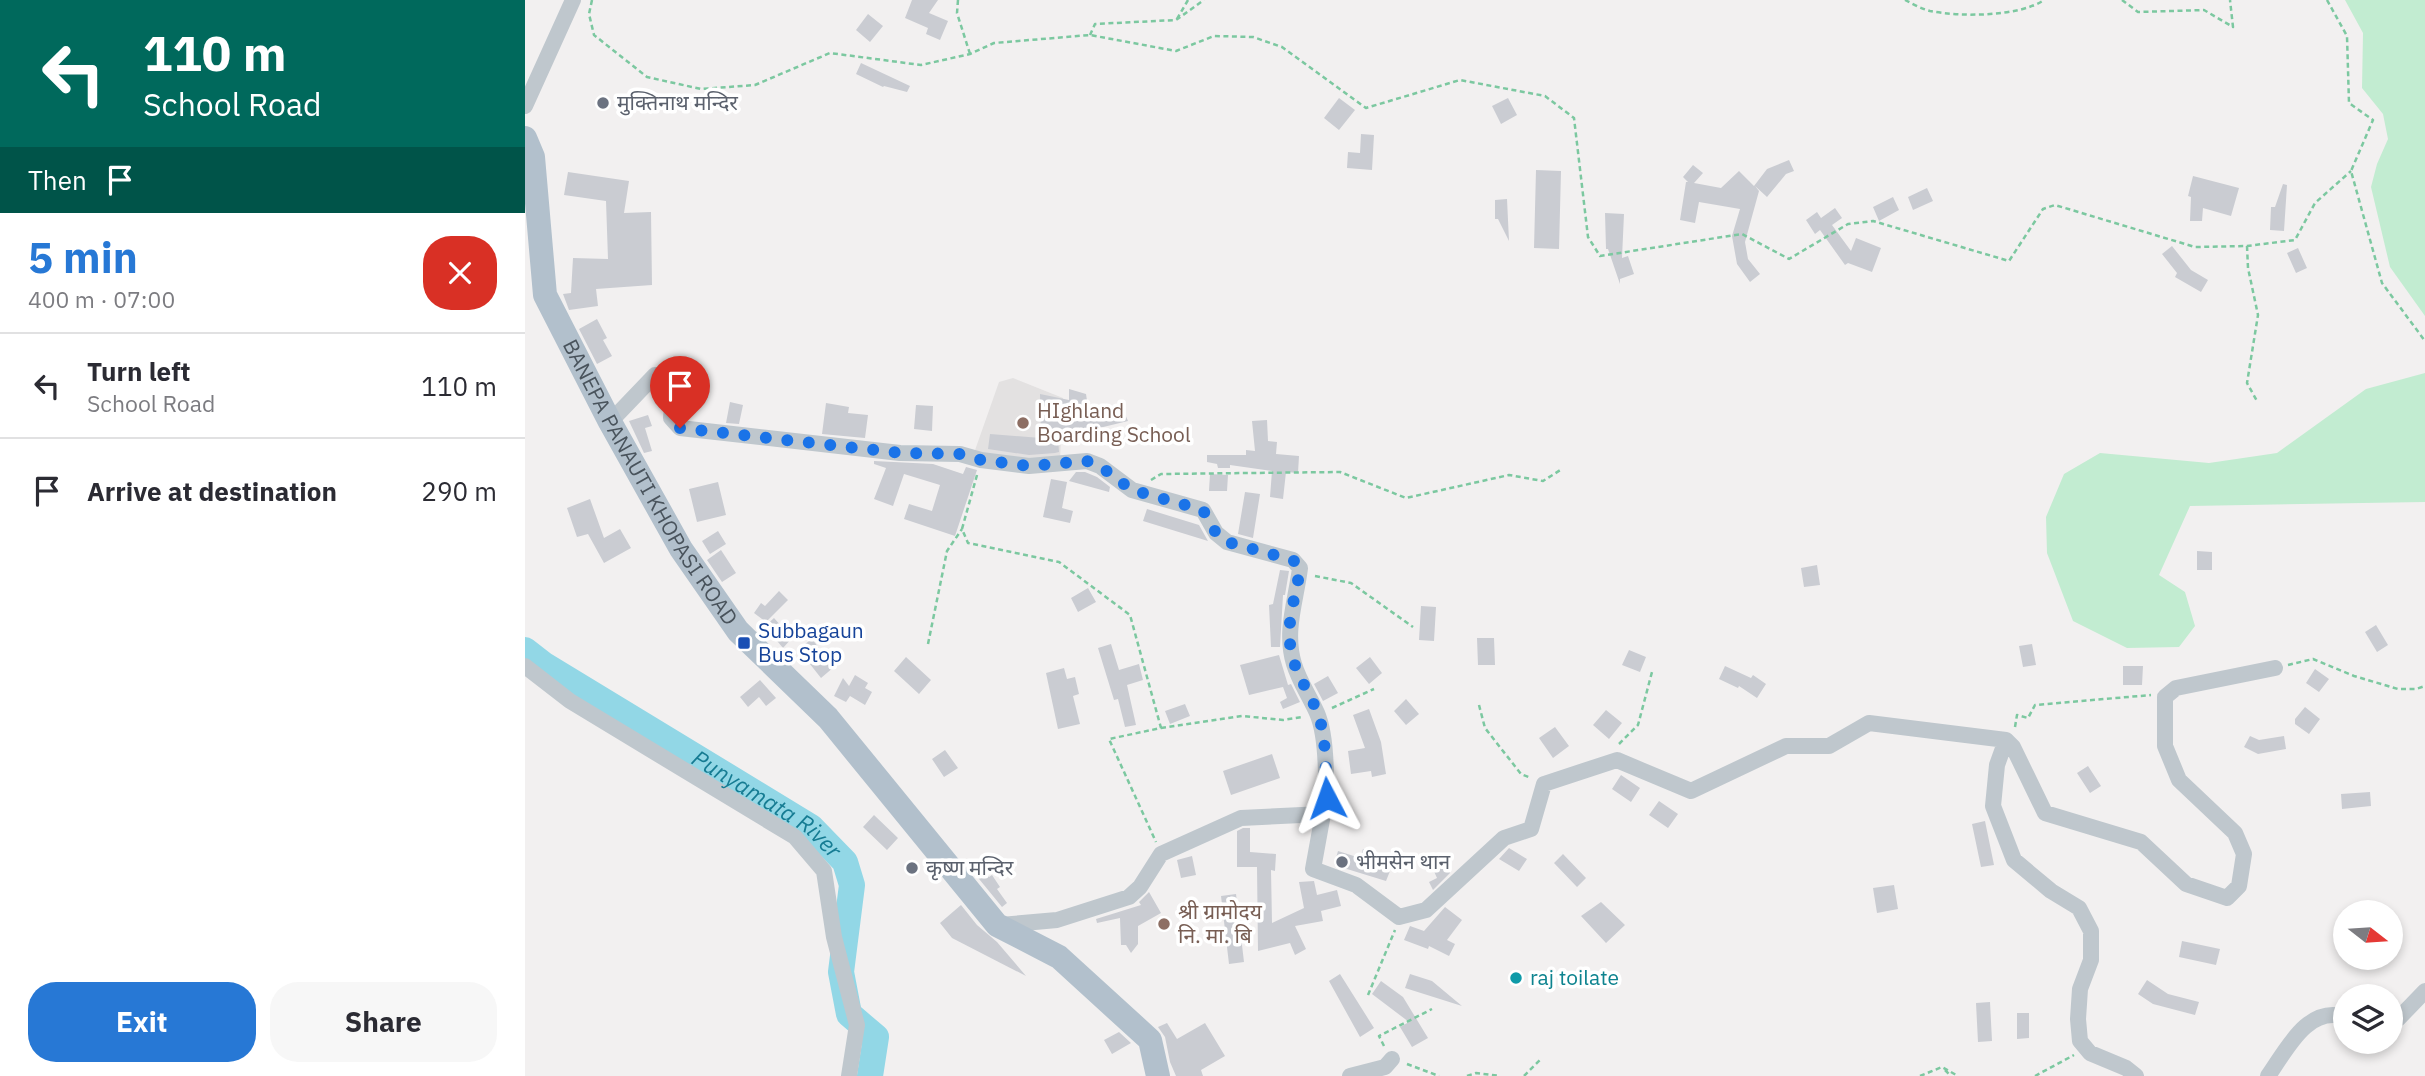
<!DOCTYPE html>
<html lang="en">
<head>
<meta charset="utf-8">
<style>
  :root { --surface:#fff; --page:#f7f7f7; --text:#2b2b33; --muted:#7c7c81; --line:#e1e1e2; --accent:#2778d5 }
  body { margin:0; font-family:"IBM Plex Sans","Noto Sans Devanagari",sans-serif; background:var(--page); color:var(--text); height:100vh; display:flex; flex-direction:column; font-size:26px; white-space:nowrap }
  * { box-sizing:border-box; margin:0 }
  p { font-size:23px; color:var(--muted) }
  .icon { flex:none; width:38px; height:38px; fill:none; stroke:currentColor; stroke-width:2; stroke-linecap:round; stroke-linejoin:round }
  .map { position:relative; flex:1; overflow:hidden }
  .panel { display:flex; flex-direction:column; background:var(--surface); width:525px }
  .panel>* { flex:none }
  .banner { background:#00695c; color:#fff; overflow:hidden }
  .needle { width:46px; rotate:107deg }
  .controls { position:absolute; left:1808px; top:900px; display:grid; gap:14px }
  .controls a { display:grid; place-items:center; width:70px; height:70px; border-radius:50%; background:var(--surface); box-shadow:0 4px 10px #0003; font-size:35px }
  .pin { position:absolute; display:grid; place-items:center; width:60px; height:60px; color:#fff; margin:-72px -30px; border-radius:50% 50% 50% 0; rotate:-45deg; box-shadow:0 0 7px #0007 }
  .pin .icon { rotate:45deg }
  .me { position:absolute; width:77px; margin:-38px; rotate:356deg; stroke-linejoin:round; filter:drop-shadow(0 0 5px #0008) }
  .turn { display:flex; align-items:center; gap:24px; height:147px; padding:0 28px; font-size:32px }
  .turn .icon { width:91px; height:91px; stroke-width:2.5 }
  .turn b { display:block; font-size:49px; line-height:60px }
  .then { display:flex; align-items:center; height:66px; padding:0 28px; background:#0003; gap:14px; font-size:26px }
  .round { display:grid; place-items:center; flex:none; width:74px; height:74px; border-radius:28px; background:var(--page) }
  .head { display:flex; align-items:center; justify-content:space-between; height:119px; padding:0 28px }
  h1 { font-size:42px; font-weight:800; line-height:52px; color:var(--accent) }
  .action { display:flex; gap:14px; margin-top:auto; padding:14px 28px }
  .action a { flex:1; height:80px; border-radius:28px; background:var(--accent); color:#fff; font-size:28px; font-weight:800; line-height:80px; text-align:center }
  .action a+a { background:var(--page); color:var(--text) }
  ul { padding:0; list-style:none }
  li { display:flex; align-items:center; gap:21px; height:105px; padding:0 28px; border-top:2px solid var(--line) }
  li div { flex:1 }
  li b { display:block; font-size:26px }
  li em { font-style:normal }
  main { display:flex; flex:1; min-height:0 }
  .map>svg:first-child { display:block }
  .education { fill:#e3e1e1 }
  .green { fill:#c2ecd1 }
  .lines { fill:none; stroke-linecap:round; stroke-linejoin:round }
  .river { stroke:#92d7e6; stroke-width:26 }
  .building { fill:#caccd2 }
  .path { stroke:#7cc8a0; stroke-width:2.5; stroke-dasharray:5 3.5; stroke-linecap:butt }
  .minor { stroke:#bfc7cd; stroke-width:16 }
  .primary { stroke:#b2c0cc; stroke-width:24 }
  .route { stroke:#1a73e8; stroke-width:12; stroke-dasharray:0 21.6 }
  .worship-dot { fill:#6b7280; stroke:#fff; stroke-width:2.5 }
  .education-dot { fill:#8d6e63; stroke:#fff; stroke-width:2.5 }
  .transit-dot { fill:#1a4fb4; stroke:#fff; stroke-width:2.5 }
  .culture-dot { fill:#0f9aa8; stroke:#fff; stroke-width:2.5 }
  .labels { text-anchor:middle; stroke-width:7; stroke-linejoin:round; paint-order:stroke }
  .worship-label { font-size:21px; fill:#5b616d; stroke:#fff; text-anchor:start }
  .education-label { font-size:21px; fill:#785e54; stroke:#fff; text-anchor:start }
  .street-label { font-size:21px; fill:#49535c; stroke:#fff }
  .transit-label { font-size:21px; fill:#164399; stroke:#fff; text-anchor:start }
  .culture-label { font-size:21px; fill:#0d838f; stroke:#fff; text-anchor:start }
  .water-label { font-size:23px; font-style:italic; fill:#167c93; stroke:#fff }
</style>
</head>
<body>
<main>
<section class="panel">
<div class="banner">
<div class="turn"><svg class="icon" aria-label="left" viewBox="0 0 24 24"><path d="M17 20v-9H6M10 6l-5 5 5 5"/></svg><div><b>110 m</b>School Road</div></div>
<div class="then">Then<svg class="icon" aria-label="arrive" viewBox="0 0 24 24"><path d="M6 21V4h12l-3 4 3 4H6"/></svg></div>
</div>
<div class="head"><div><h1>5 min</h1><p>400 m · 07:00</p></div><a class="round" style="background:#d93025;color:#fff"><svg class="icon" aria-label="close" viewBox="0 0 24 24"><path d="M6 6l12 12M18 6L6 18"/></svg></a></div>
<ul>
<li><svg class="icon" aria-label="left" viewBox="0 0 24 24"><path d="M17 20v-9H6M10 6l-5 5 5 5"/></svg><div><b>Turn left</b><p>School Road</p></div><em>110 m</em></li>
<li><svg class="icon" aria-label="arrive" viewBox="0 0 24 24"><path d="M6 21V4h12l-3 4 3 4H6"/></svg><div><b>Arrive at destination</b></div><em>290 m</em></li>
</ul>
<div class="action"><a>Exit</a><a>Share</a></div>
</section>
<div class="map">
<svg width="1900" height="1076" viewBox="0 0 1900 1076">
  <rect width="100%" height="100%" fill="#f2f0f0"/>
  <path class="education" d="M488,378L538,398L535,460L516,461L449,453L474,382Z"/>
  <path class="green" d="M1820,0H1900V316L1865,267L1846,187L1852,164L1863,139L1858,114L1837,88L1838,33Z
    M1900,373V502L1665,506L1634,575L1660,592L1670,626L1654,647L1602,648L1548,621L1522,553L1521,517L1539,474L1575,453L1684,463L1752,453L1841,389Z"/>
  <g class="lines">
    <path class="river" id="s1" d="M0,650L18,664L286,827L320,862L327,885L316,972L324,1014L351,1037L345,1076"/>
  </g>
  <path class="building" d="M387,0H413L404,13L423,21L415,40L401,34L403,28L380,18Z
    M343,14L358,26L345,42L331,30Z
    M336,63L385,86L382,92L359,86L358,87L331,74Z
    M814,98L830,110L814,130L799,118Z
    M983,98L992,115L976,124L967,106Z
    M836,134L849,135L847,170L822,168L823,152L835,153Z
    M1264,160L1269,171L1261,174L1242,197L1230,186L1234,191L1220,242L1223,259L1235,274L1225,282L1212,264L1207,236L1215,209L1174,202L1170,223L1155,220L1161,182H1163L1158,177L1168,165L1178,173L1169,183L1196,188L1214,171L1229,186L1242,169Z
    M1011,170L1036,171L1034,249L1009,248Z
    M43,172L104,181L99,213L126,212L127,285L71,289L73,306L44,310L38,294L46,293L48,258L83,259L81,201L39,195Z
    M1668,176L1714,188L1706,216L1678,208L1677,221H1665L1666,197L1663,196Z
    M1758,184L1762,185L1759,231L1745,230L1746,207H1750Z
    M1402,188L1408,201L1388,210L1383,197Z
    M1368,197L1374,210L1354,221L1348,207Z
    M982,199L984,241L973,219H970V200Z
    M1310,208L1317,218L1307,225L1326,251L1331,238L1356,248L1347,272L1323,263L1320,265L1295,230L1290,234L1281,220L1292,212L1296,218Z
    M1080,213L1099,214L1097,258L1103,256L1109,274L1095,279V284L1083,249H1081Z
    M1647,246L1666,270L1683,280L1676,292L1650,277L1652,273L1637,254Z
    M1773,248L1782,268L1771,273L1762,253Z
    M72,319L82,338L78,340L87,356L72,364L54,329Z
    M544,389L561,394L564,414L595,403L603,421L533,438L534,452L530,453L504,455L463,449L465,434L516,438L515,394L544,400Z
    M205,402L218,405L214,424L201,423Z
    M301,403L324,407L323,413L343,415L340,438L297,434Z
    M391,405L408,406L407,431L389,429Z
    M123,415L127,426L120,428L127,451L119,453L104,421Z
    M742,420L743,441L752,442L751,454L774,456L773,473L761,472L758,499L745,497L747,471L705,465V468H693L692,464L682,462V455H721V450L730,451L727,421Z
    M349,461L408,464L438,474L441,467L452,470L430,536L379,519L384,504L407,511L415,485L379,474L368,506L349,499L361,468L349,464Z
    M551,472H560L572,477L585,487L584,492L544,481Z
    M685,474L703,475L702,491H684Z
    M526,479L542,482L537,508L548,511L545,523L518,517Z
    M193,482L201,515L172,522L164,489Z
    M720,492L735,494L728,538L713,534Z
    M65,499L79,538L95,529L106,548L79,563L63,534L52,537L42,508Z
    M622,509L674,525L683,541L618,521Z
    M193,531L201,544L185,554L177,541Z
    M196,550L211,573L197,582L182,560Z
    M1672,551L1687,552V570H1672Z
    M1292,565L1295,585L1279,587L1276,568Z
    M755,570L764,571L760,595H758L755,647H746L744,605L748,604Z
    M563,588L571,602L553,612L546,598Z
    M254,591L263,600L241,622L229,613L236,603L240,606Z
    M896,606L911,607L909,641L894,640Z
    M249,618L267,638L258,648L248,636L245,638L237,629Z
    M1851,625L1863,645L1852,652L1840,632Z
    M952,638H969L970,665H953Z
    M287,639L309,667L296,678L273,649Z
    M586,644L594,670L614,664L618,680L602,685L611,725L600,727L593,699L589,700L573,648Z
    M1507,644L1511,665L1498,667L1494,646Z
    M1104,650L1121,657L1115,672L1097,665Z
    M754,655L763,685L766,684L775,702L758,709L755,702L762,698L758,687L724,695L715,665Z
    M381,657L406,680L394,694L369,671Z
    M845,657L857,673L844,684L831,668Z
    M1200,666L1226,678L1228,675L1241,684L1232,698L1214,686L1213,688L1194,679Z
    M1598,666H1618L1617,685H1598Z
    M539,668L542,679L550,677L554,694L548,696L555,724L533,729L521,673Z
    M1790,669L1804,679L1794,692L1781,683Z
    M330,675L343,683L340,688L347,692L340,705L325,696L321,702L309,696L318,678L324,686Z
    M803,676L813,693L798,701L789,684Z
    M235,680L251,698L241,706L234,697L223,707L215,697Z
    M881,699L894,714L881,725L869,711Z
    M660,704L665,716L645,724L640,711Z
    M1780,707L1795,719L1784,734L1770,724V719Z
    M844,709L856,742L861,774L847,777L846,771L826,774L823,751L840,748L828,715Z
    M1081,710L1097,723L1084,739L1068,725Z
    M1030,727L1044,746L1028,758L1014,738Z
    M1725,736L1734,740L1759,736L1761,749L1733,754L1719,747Z
    M420,750L433,768L419,777L407,759Z
    M747,754L755,778L706,795L698,771Z
    M1563,766L1576,786L1565,793L1552,773Z
    M1096,775L1115,788L1106,802L1087,789Z
    M1845,792L1846,806L1817,809L1816,794Z
    M1134,801L1153,814L1143,828L1124,815Z
    M349,815L373,838L362,850L338,827Z
    M1460,821L1469,865L1456,867L1447,824Z
    M718,828H725V852L751,854L750,871L746,870L747,923L779,908L774,882L789,881L792,895L812,890L816,906L796,911L798,921L770,926L781,949L770,955L765,943L733,951L732,867H712V831Z
    M984,848L1002,859L994,871L974,859Z
    M838,849L851,853L847,863L865,871L861,881L809,865L813,851L835,858Z
    M1038,854L1061,878L1052,887L1029,863Z
    M667,856L671,875L656,878L652,860Z
    M920,861L925,873L908,890L904,882L912,878L907,867Z
    M458,869L464,877L467,875L475,887L472,889L482,903L477,907L450,874Z
    M1369,885L1373,909L1352,913L1348,888Z
    M624,892L636,913L613,926V944L606,953L601,945H596L595,918L572,923L571,919L616,905L614,902Z
    M711,894L719,962L704,964L696,896Z
    M1076,902L1100,925L1081,943L1056,916Z
    M436,905L452,925L472,942L501,976L427,938L415,923Z
    M920,907L937,920L922,940L930,944L924,956L904,946L903,949L879,940L885,926L899,931Z
    M1657,941L1695,949L1691,965L1654,957Z
    M815,974L849,1028L835,1037L804,981Z
    M885,974L907,981L937,1006L880,988Z
    M1622,980L1643,994L1674,1002L1670,1015L1628,1004L1613,994Z
    M856,981L878,997L903,1038L887,1047L875,1027L884,1022L847,994Z
    M1465,1002L1467,1041L1453,1042L1451,1003Z
    M1492,1013H1504V1038L1492,1039Z
    M642,1023L652,1039L680,1023L700,1056L676,1070L678,1076H651L645,1062L640,1037L633,1027Z
    M594,1032L606,1043L587,1054L579,1040Z"/>
  <g class="lines">
    <path class="path" d="M67,0L64,14L69,35L122,77L176,89L230,85L305,53L396,65L445,54L469,43L565,35L651,51L689,36L728,37L757,47L841,108L935,80L1020,96L1049,118L1063,237L1075,256L1217,234L1264,259L1323,224L1348,221L1484,261L1518,209L1530,205L1670,247L1722,246L1770,240L1790,203L1826,171
      M433,0L432,13L445,54
      M1380,0C1388,4 1397,9 1405,11C1435,17 1494,17 1519,0
      M1597,0L1613,12L1679,10L1708,27L1705,0
      M1802,0L1822,36L1824,103L1848,120L1826,171L1857,283L1900,341
      M652,19L663,0
      M565,35L570,24L651,20L679,0
      M1722,246L1723,268L1733,315L1722,383L1732,401
      M452,475L437,529L443,543L534,562L605,615L636,728L584,739L631,842
      M626,480L636,474L815,472L881,498L984,475L1018,481L1037,469
      M790,576L826,583L888,627
      M403,644L422,551L437,529
      M1763,665L1788,659L1829,676L1873,689H1891L1900,686
      M954,705L960,728L996,774L1006,778
      M807,708L849,689
      M1490,727L1492,715L1503,718L1510,705L1626,695
      M636,728L717,716L758,720L778,717
      M1094,744L1113,725L1127,672
      M843,995L870,930
      M859,1046L854,1036L907,1009
      M882,1064L914,1076
      M1420,1070L1426,1076
      M942,1076L951,1073L975,1076
      M999,1076L1016,1059
      M1395,1076L1417,1067L1433,1076
      M1510,1076L1549,1055"/>
    <path class="minor" d="M0,106L48,0
      M85,422L130,375H142L154,383C155,395 146,406 146,418L155,428L375,453L435,454L456,460L504,466L562,461L575,466L607,490L678,510L691,533L702,542L768,560L775,568C771,601 759,631 769,664C774,681 785,697 792,713C802,736 803,791 798,814
      M0,666L45,701L270,837L299,871L309,937L332,1025L324,1076
      M1481,740L1472,765L1468,806L1489,860L1526,891L1554,908L1566,931V960L1555,989L1553,1019L1555,1041L1565,1053L1601,1068L1611,1076
      M475,925L532,920L604,897L615,887L636,854L716,818L798,814L788,869L831,885L874,917L901,910L979,838L1006,829L1019,784L1092,760L1166,791L1261,746H1304L1344,723L1481,740L1488,747L1520,813L1616,842L1661,884L1702,898L1714,886L1719,854L1710,833L1654,780L1640,746V697L1651,688L1750,668
      M1866,1022L1873,1019L1900,991
      M825,1076L860,1067L867,1059
      M1743,1076C1761,1051 1782,1005 1820,1017"/>
    <path class="primary" id="s2" d="M0,138L8,157L20,295L85,422L156,549L213,631L303,718L472,925L534,957L625,1040L633,1076"/>
  </g>
  <g class="lines">
    <path class="route" d="M155,428L376,453L435,454L456,460L504,466L562,461L575,466L607,490L678,510L691,533L702,542L768,560L775,568C772,593 762,617 765,643C767,671 785,691 794,717C802,742 800,772 802,798"/>
  </g>
  <g class="worship-dot">
    <circle cx="78" cy="103" r="7"/>
    <circle cx="817" cy="862" r="7"/>
    <circle cx="387" cy="868" r="7"/>
  </g>
  <g class="education-dot">
    <circle cx="498" cy="423" r="7"/>
    <circle cx="639" cy="924" r="7"/>
  </g>
  <rect class="transit-dot" x="212" y="636" width="14" height="14" rx="3.5"/>
  <circle class="culture-dot" cx="991" cy="978" r="7"/>
  <g class="labels">
    <g class="worship-label">
      <text x="92" y="110">मुक्तिनाथ मन्दिर</text>
      <text x="831" y="869">भीमसेन थान</text>
      <text x="401" y="875">कृष्ण मन्दिर</text>
    </g>
    <g class="education-label">
      <text x="512" y="418">HIghland<tspan x="512" dy="24">Boarding School</tspan></text>
      <text x="653" y="919">श्री ग्रामोदय<tspan x="653" dy="24">नि. मा. बि</tspan></text>
    </g>
    <g class="street-label">
      <text dy="7" stroke="none"><textPath href="#s2" startOffset="374">BANEPA PANAUTI KHOPASI ROAD</textPath></text>
    </g>
    <g class="transit-label">
      <text x="233" y="638">Subbagaun<tspan x="233" dy="24">Bus Stop</tspan></text>
    </g>
    <g class="culture-label">
      <text x="1005" y="985">raj toilate</text>
    </g>
    <g class="water-label">
      <text dy="8" stroke="none"><textPath href="#s1" startOffset="287">Punyamata River</textPath></text>
    </g>
  </g>
</svg>
<div class="controls">
<a><svg class="needle" viewBox="-14 -14 28 28"><path d="M0-13l5 13h-10z" fill="#e53935"/><path d="M0 13l5-13h-10z" fill="#7c7c81"/></svg></a>
<a><svg class="icon" aria-label="layers" viewBox="0 0 24 24"><path d="M12 4l9 5-9 5-9-5zM3 14l9 5 9-5"/></svg></a>
</div>
<div class="pin" style="left:155px;top:428px;background:#d93025"><svg class="icon" aria-label="arrive" viewBox="0 0 24 24"><path d="M6 21V4h12l-3 4 3 4H6"/></svg></div>
<svg class="me" style="left:802px;top:798px" viewBox="-20 -20 40 40"><path d="M0-17L14 15 0 8-14 15z" fill="#1a73e8" stroke="#fff" stroke-width="4"/></svg>
</div>
</main>
</body>
</html>
